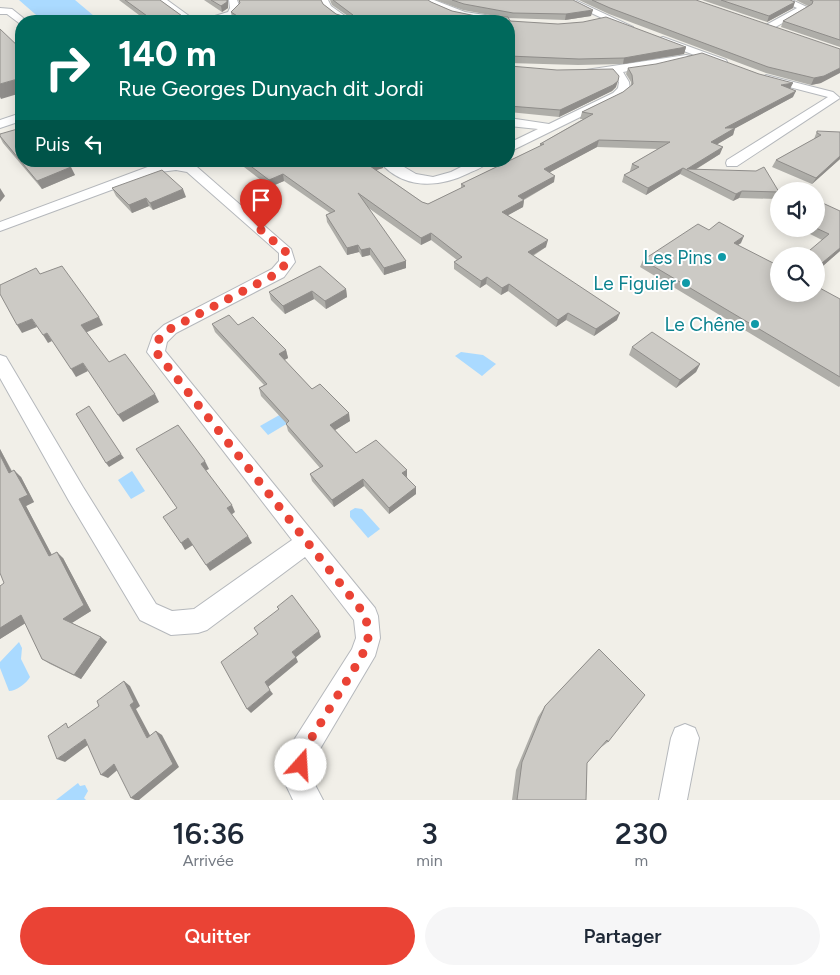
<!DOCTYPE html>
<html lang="fr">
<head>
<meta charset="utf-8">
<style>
  :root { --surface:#fff; --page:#f6f6f7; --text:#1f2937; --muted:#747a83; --accent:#ea4335 }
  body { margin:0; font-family:Figtree,sans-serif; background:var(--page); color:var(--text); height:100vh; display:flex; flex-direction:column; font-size:19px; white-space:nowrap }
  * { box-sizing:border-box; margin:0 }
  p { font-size:16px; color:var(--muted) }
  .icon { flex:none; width:28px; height:28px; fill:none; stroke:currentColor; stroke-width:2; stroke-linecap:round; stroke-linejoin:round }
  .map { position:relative; height:800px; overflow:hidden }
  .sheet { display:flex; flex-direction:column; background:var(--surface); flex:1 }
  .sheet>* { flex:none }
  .guide { position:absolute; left:15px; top:15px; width:500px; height:152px; border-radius:20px; box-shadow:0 2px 12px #0003; background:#00695c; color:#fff; overflow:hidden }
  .controls { position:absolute; left:770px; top:182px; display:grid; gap:10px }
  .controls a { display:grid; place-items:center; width:55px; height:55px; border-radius:50%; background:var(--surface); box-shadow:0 2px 12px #0003; font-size:25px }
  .pin { position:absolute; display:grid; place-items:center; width:42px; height:42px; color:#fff; margin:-51px -21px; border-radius:50% 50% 50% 0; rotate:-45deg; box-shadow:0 0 5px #0007 }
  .pin .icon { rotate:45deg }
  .me { position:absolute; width:55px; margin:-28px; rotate:19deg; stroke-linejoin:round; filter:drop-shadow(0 0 4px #0008) }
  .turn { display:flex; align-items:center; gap:18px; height:105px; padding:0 20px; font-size:22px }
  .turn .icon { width:65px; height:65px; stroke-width:2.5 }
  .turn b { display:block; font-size:35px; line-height:42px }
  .then { display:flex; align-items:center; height:48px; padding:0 20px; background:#0003; gap:10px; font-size:19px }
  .eta { display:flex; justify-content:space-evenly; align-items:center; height:85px; text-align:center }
  .eta b { font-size:30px; font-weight:600; line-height:35px }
  .button { display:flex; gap:10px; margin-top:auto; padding:10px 20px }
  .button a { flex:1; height:58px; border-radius:30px; background:var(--accent); color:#fff; font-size:20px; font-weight:600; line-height:58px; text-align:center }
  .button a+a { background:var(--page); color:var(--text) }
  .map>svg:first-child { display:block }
  .water { fill:#aadaff }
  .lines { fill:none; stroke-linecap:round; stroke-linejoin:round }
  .street-casing { stroke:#b5b8bc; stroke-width:2 }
  .street { fill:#fff; fill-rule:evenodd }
  .wall { fill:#afaea9 }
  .shaded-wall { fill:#8f8d8a }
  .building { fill:#cccac5; stroke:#8f8d8a }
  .route { stroke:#ea4335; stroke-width:9; stroke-dasharray:0 16.2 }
  .culture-dot { fill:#0f9aa8; stroke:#fff; stroke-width:2 }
  .labels { text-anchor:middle; stroke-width:4; stroke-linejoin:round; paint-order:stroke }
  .culture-label { font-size:19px; fill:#0d838f; stroke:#fff; text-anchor:end }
</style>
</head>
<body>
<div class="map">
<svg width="840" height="800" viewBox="0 0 840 800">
  <rect width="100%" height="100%" fill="#f1efe8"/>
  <path class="water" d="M19,0H75L100,21H43Z
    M461,352L483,355L496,364L482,376L455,356Z
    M290,409L298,417L268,435L260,426Z
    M132,471L145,491L131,499L118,480Z
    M355,508L362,509L380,529L368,538L350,517V511Z
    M19,642L22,648L21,659L30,677C27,683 16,691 9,691L0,668V662Z
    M78,783L80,786L85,785L88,791L84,798L86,800H56Z"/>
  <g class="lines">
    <g class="street-casing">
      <path id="street" d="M157,0H167L196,21H185Z
        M229,0H237L240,8C231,21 218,21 203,21L205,19L228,12L230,8Z
        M320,0H328L331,6L352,21C338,22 325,13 320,0Z
        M424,0H434L465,12L505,18L510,21C489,23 442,18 424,0Z
        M564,0H575L633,27L628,30L625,29Z
        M780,0H792L809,8L772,29H766V25L797,8Z
        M0,8L12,9L27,21L19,23L7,14H0Z
        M663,37L726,60L727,62L726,64H718L660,42V38Z
        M686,55L690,56L691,58L690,60L623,72L629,82L630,89L621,97L509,152V143L538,129L509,126V118L549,124L613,93L618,88L619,82L613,73L586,74L585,72L586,70Z
        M766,75L833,92L840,98L737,166H727L726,163L727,160L828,97L762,80L761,78Z
        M21,113V121L0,128V120Z
        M182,161H195L197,167L291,249L295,262L284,277L176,333L167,342L165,351L375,608L378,616L380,638L375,656L317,754L312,779L323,800H293L284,781L294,740L352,649L356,638L354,620L305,557L207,630L198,633L171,635L140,620L69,501L0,378V355L6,357L83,487L156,604L172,611L194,609L292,540L147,352L153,335L164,325L272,269L279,261V253L187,172L176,170L160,172L0,231V222L153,165L176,162L182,163Z
        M379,161H394L416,174L433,177L451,172L473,161H489C484,167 476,170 469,173C439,188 403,190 379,161Z
        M685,724L695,728L699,738L687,800H659L671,738L675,728Z"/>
    </g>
    <use href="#street" class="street"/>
  </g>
  <path class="wall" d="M119,0H160L189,21H147Z
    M204,0H228V8L222,12Z
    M239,0H321L323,4L336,14L346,17L348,16L332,5L330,0H428L431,2L452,11L476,16L501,17L463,10L436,0H573L591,16L565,20L508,18L510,21L686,47L684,54L623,64L578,65L509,63L510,66L616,87L612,91L559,117L509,112V21H237L232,18L231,12L240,4Z
    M579,0H696L821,83L811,85L766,73L609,14Z
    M702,0H790L793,8L767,22Z
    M796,0H840V47L781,27L783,21L808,6Z
    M628,68L790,89L793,97L735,128L733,135L716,145L720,154L695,170L779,192L776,199L739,198L733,201L680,174L646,195L622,182L624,175L631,171H630L632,164L658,149L597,147L550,172L554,182L524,200L523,207L508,215L546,247L533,256L617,320L594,336L566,320L556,327L508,291L501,295L486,284L480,288L454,269V262L457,260L431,240L421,245L367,207L406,261V268L384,275L370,255L362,257L359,252L347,255L327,222L326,215L330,213L284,181L270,187L244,167L242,161H383V168L376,170L422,202L428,204L461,188V184L540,146V144L583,119H580L582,112L623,92L631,86V82L626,74Z
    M817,131L840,159L812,184L772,167L776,160L814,139Z
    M0,134L75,175L42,189L3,143L0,137Z
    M112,188L186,197L153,210L149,206L132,213L116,196Z
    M816,200L840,251L816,272V256L822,240L800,229H816Z
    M709,230L741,243L738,245L779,294L840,299V386L839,387L640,267L643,260Z
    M346,289L347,297L326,309L314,299L285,314L271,300L269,292Z
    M212,324L238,325L286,350L288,358L284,360L312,389L350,421L335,430L356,453L407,470V477L416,494L389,514L364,486L334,507L312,481L310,474L320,468L288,431L286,423L261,396L259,388L264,385L215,332Z
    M632,347L700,364L696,372L676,388L629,355Z
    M0,449L12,471L21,477L34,502L26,506L52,555L63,558L91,611L72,623L101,637L107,642L81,679L50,664L42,659L25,623L0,639L4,583Z
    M599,649L608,742L599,749L587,763L586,800H512L516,770L538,717L545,706Z"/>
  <path class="shaded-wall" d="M227,0H228V8L222,12L221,6Z
    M795,2L793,8L767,22L769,16Z
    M593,10L591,16L565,20L566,14Z
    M686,47L684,54L623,64L624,58Z
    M840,68V73L821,83L811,85L814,78Z
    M21,78V93L1,99L0,97V84Z
    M618,81L616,87L612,91L559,117L560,110Z
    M793,83L790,89L781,85Z
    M796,91L793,97L723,135L725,128Z
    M735,128L733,135L709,149L711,142Z
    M599,140L597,147L543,176L544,169Z
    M723,147L720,154L691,172L687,169Z
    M840,156V159L812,184L816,178Z
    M383,161V168L370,172V166Z
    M71,167L75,175L42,189L37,181Z
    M683,168L680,174L646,195L648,188Z
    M283,174L284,181L270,187L269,180Z
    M555,176L554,182L517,203L518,196Z
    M0,188L5,196L0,202Z
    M183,189L186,197L153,210L150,203Z
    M742,191L739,198L733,201L736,194Z
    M146,198L149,206L132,213L129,205Z
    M524,200L523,207L501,219L502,212Z
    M431,233V240L421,245V238Z
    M744,236L741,243L730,250L734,243Z
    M548,240L546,247L526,259L528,252Z
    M358,245L359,252L347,255V248Z
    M370,248V255L362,257L361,250Z
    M840,248V251L816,272V268Z
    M406,261V268L384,275V268Z
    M487,277L486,284L480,288L481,281Z
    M509,284L508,291L501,295L502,288Z
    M346,289L347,297L326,309L325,301Z
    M312,291L314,299L285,314L283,306Z
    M568,313L566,320L556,327L558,320Z
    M620,313L617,320L594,336L596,329Z
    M99,317L103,325L85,333L81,325Z
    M32,319L37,327L22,333L17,325Z
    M47,333L52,341L48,343L43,335Z
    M286,350L288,358L281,362L279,354Z
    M83,363L88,371L76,377L71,369Z
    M700,364L696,372L676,388L680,380Z
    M155,394L159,402L123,422L118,415Z
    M349,413L350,421L332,432L330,425Z
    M0,449L16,480L9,473L0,455Z
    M121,454L124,458L109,467L106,463Z
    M205,461L209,469L205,471L201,464Z
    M14,470L21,477L34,502L26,506L56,563L49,556L19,499Z
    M407,470V477L402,473Z
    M363,479L364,486L334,507L332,500Z
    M416,487V494L389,514V508Z
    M232,505L235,512L231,515L227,508Z
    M248,536L252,543L210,571L206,565Z
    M188,538L193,545L185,550L181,543Z
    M57,552L63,558L91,611L70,624L63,619Z
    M21,615L29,621L0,639V628Z
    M319,631L321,637L295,658L292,652Z
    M101,637L107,642L81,679L74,675Z
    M296,657L298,662L268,687L265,682Z
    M124,681L130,686L140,706L136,709L153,741L147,738L130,705Z
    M270,690L273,694L251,713L247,709Z
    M156,731L162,735L179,767L139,800H135L131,798Z
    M85,739L92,742L65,762L57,759Z
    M114,764L121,767L108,778L101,775Z"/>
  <path class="building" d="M125,0H160L189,21H154Z
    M211,0H227V2L221,6Z
    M239,0H321L323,4L336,14L346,17L353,15L333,0H428L431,2L452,11L476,16L508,17L510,21L558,24L583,22L606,17L686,47L624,58L579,59L509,56V21H245L231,12L240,3Z
    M452,0H573L593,10L566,14L513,13L464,4Z
    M592,0H696L840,49V68L824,76L814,78L768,67L610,8Z
    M721,0H790L795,2L769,16Z
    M810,0H840V40L783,21L812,4L813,1Z
    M0,29L21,49V78L0,84Z
    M702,53L759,74L793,83L781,85L796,91L725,128H735L711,142L723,147L687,169L756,171L764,167L779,192L742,191L736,194L683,168L648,188L624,175L639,167L632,164L670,142L599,140L544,169L555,176L518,196L524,200L502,212L548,240L528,252L620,313L596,329L568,313L558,320L509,284L502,288L487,277L481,281L454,262L462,257L431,233L421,238L358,193L406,261L384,268L370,248L361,250L358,245L347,248L326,215L335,211L283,174L269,180L244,161H382L370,166L422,202L428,204L465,186L461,184L544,144H540L593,114L582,112L623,92L633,84L632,75L628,68L656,64Z
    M509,59L510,66L557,70L613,69L619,76L618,81L613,85L560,110L509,106Z
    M21,128V161H66L71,167L37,181L0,136V134Z
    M817,131L840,132V156L816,178L776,160L821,135L817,133Z
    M162,170L183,189L150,203L146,198L129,205L112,188Z
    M816,200L840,211V248L816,268V256H803L829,234L816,228Z
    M719,222L744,236L734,243L775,264L779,262V294H816V286L840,299V377L643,260L698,224L709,230Z
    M62,266L99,317L81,325L109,362L125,354L155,394L118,415L83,363L71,369L47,333L43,335L32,319L17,325L0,294V285L36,268L40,274Z
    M320,266L346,289L325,301L312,291L283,306L269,292Z
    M229,315L238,325L253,317L286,350L279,354L312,389L320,384L349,413L330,425L356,453L376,440L407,470L402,473L416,487L389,508L363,479L332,500L310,474L323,466L286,424L289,421L259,388L267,384L212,324Z
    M652,332L700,364L680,380L632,347Z
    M89,406L121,454L106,463L76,414Z
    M178,425L205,461L201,464L232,505L227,508L248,536L206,565L188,538L181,543L163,517L177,508L136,449Z
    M0,455L9,473L14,470L28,495L19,499L49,556L57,552L84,605L63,619L101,637L74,675L42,659L21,615L0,628V586L4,583L0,573Z
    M292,595L319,631L292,652L296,657L265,682L270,690L247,709L221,662L258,634L254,628L279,609L277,607Z
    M599,649L645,695L608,742L607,740L587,763L586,800H517L522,762L545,706Z
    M124,681L134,702L130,705L147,738L156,731L173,764L131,798L114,764L101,775L85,739L57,759L48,736L66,723L68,728L99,706L97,701Z"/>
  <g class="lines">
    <path class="route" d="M261,230L286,252L287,262L278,273L170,329L159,339L156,352L366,616L368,638L362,656L304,750L301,765"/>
  </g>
  <g class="culture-dot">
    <circle cx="722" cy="257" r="5"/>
    <circle cx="686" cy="283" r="5"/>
    <circle cx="755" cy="324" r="5"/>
  </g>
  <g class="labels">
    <g class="culture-label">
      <text x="712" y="264">Les Pins</text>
      <text x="676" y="290">Le Figuier</text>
      <text x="745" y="331">Le Chêne</text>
    </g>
  </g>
</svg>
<div class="controls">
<a><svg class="icon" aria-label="sound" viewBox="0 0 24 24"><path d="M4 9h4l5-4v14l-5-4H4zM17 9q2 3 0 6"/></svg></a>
<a><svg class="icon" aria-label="search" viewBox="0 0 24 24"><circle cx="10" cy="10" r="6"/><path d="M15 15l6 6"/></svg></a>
</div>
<div class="pin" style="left:261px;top:230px;background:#d93025"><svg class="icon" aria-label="arrive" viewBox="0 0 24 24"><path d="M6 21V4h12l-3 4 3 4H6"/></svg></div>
<svg class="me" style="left:301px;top:765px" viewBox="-20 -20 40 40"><circle r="19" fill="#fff"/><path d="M0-13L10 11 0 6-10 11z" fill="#ea4335"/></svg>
<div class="guide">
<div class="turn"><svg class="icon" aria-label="right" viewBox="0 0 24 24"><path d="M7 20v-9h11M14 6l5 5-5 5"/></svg><div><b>140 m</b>Rue Georges Dunyach dit Jordi</div></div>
<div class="then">Puis<svg class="icon" aria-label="left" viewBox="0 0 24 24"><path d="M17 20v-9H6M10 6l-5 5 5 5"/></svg></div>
</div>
</div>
<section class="sheet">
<div class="eta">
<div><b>16:36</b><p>Arrivée</p></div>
<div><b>3</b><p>min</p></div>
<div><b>230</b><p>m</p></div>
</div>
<div class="button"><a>Quitter</a><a>Partager</a></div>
</section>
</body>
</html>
